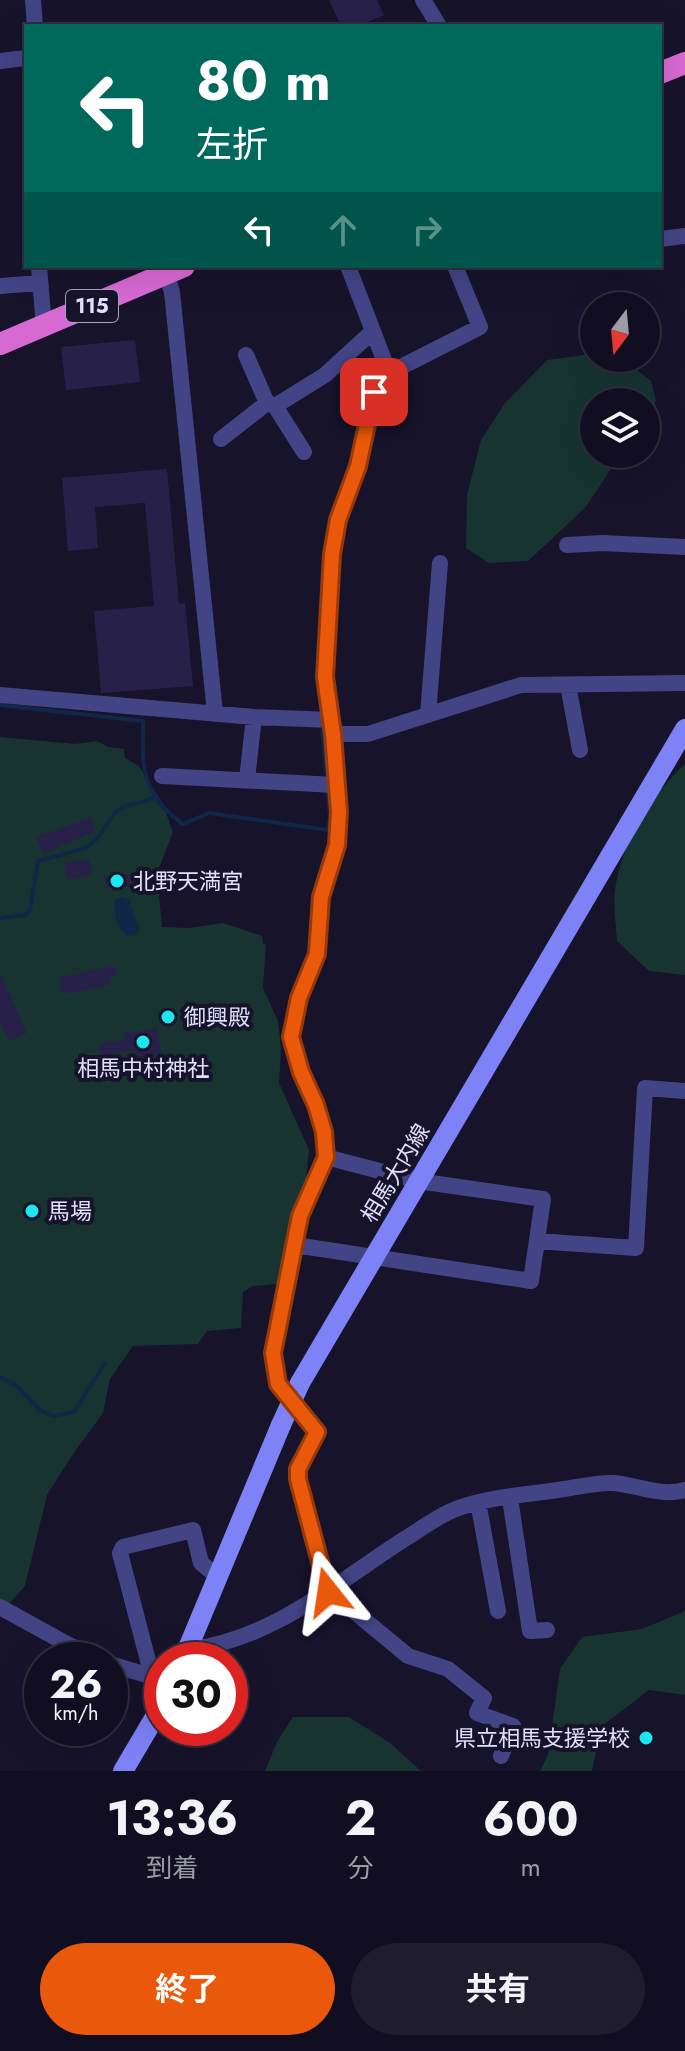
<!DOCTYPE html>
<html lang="ja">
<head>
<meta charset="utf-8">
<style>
  :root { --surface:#100e20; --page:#1e1c2d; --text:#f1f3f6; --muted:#9c9ca5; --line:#302e3e; --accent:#ea580c }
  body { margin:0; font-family:Jost,"Noto Sans JP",sans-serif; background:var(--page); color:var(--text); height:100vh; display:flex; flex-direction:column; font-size:30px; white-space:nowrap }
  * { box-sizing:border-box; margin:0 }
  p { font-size:26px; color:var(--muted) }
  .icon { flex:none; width:44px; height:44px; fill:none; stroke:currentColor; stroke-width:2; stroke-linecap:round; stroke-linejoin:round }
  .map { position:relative; height:1771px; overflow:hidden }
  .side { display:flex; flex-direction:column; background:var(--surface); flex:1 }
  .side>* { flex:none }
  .hud { position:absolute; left:24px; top:24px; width:638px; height:244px; border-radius:0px; box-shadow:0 8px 32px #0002,0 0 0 2px var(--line); background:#00695c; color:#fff; overflow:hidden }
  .needle { width:52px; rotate:196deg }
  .buttons { position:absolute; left:580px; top:292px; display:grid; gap:16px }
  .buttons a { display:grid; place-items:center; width:80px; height:80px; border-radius:50%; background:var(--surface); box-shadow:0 8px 32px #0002,0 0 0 2px var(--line); font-size:40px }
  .speed { position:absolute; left:24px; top:1642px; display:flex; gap:16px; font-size:40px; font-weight:700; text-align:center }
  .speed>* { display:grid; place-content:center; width:104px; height:104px; border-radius:50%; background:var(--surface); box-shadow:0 8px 32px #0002,0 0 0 2px var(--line); line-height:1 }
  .speed small { font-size:20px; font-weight:400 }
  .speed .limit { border:12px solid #d22; background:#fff; color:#111 }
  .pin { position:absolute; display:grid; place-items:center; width:68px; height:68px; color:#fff; margin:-34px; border-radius:16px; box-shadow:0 4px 12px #0006 }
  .me { position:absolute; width:88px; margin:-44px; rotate:345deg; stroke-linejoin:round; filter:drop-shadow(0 0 6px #0008) }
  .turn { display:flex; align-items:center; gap:28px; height:168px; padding:0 40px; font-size:36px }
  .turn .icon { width:104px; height:104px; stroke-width:2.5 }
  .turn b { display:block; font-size:56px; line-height:68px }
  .lanes { display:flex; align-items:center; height:76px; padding:0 40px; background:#0003; justify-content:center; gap:40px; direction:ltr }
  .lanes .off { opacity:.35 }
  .eta { display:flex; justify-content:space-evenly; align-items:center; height:136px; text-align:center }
  .eta b { font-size:48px; font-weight:700; line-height:56px }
  .button { display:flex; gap:16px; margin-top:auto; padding:16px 40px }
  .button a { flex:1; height:92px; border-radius:48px; background:var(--accent); color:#fff; font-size:32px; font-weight:700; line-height:92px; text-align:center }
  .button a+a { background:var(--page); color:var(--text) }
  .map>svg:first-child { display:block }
  .green { fill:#173431 }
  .water { fill:#102747 }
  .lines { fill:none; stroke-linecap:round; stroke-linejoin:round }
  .stream { stroke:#102747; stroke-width:4 }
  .building { fill:#27214a }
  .minor { stroke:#424486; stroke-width:16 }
  .secondary { stroke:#7d82f6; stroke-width:20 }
  .trunk { stroke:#d769d3; stroke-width:22 }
  .secondary-bridge { stroke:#7d82f6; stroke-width:20 }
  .route-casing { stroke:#983908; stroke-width:20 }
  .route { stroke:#ea580c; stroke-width:14 }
  .poi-dot { fill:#1ae7ee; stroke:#16132b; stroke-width:3 }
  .labels { text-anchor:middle; stroke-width:8; stroke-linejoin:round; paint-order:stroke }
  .shield { fill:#16132b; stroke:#a4a2be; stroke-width:2 }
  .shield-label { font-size:20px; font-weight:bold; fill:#e1dffd }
  .poi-label { font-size:22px; fill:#e1dffd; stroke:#16132b; text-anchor:start }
  .street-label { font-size:22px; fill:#e1dffd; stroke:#16132b }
</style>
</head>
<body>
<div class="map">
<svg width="685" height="1771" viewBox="0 0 685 1771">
  <rect width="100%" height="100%" fill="#16132b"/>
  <path class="green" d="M585,355L628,363L651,381L656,401L646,417V402H594V454H621L585,508L528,561L489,563L466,548L467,495L481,440L505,403L547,360Z
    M0,737L75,744L97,741L108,747L124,749L125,758L139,766L162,802L173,832L157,873L162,927L189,928L223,923L262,936L263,944H266L263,988L278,1021L281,1048L279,1083L309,1150L306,1179L278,1284L253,1286L243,1292L241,1328L207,1331L198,1344L133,1346L110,1379L103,1413L71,1457L47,1495L25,1586L9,1604L0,1599Z
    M685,764V975L649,971L617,941C616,924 613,906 615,890C622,842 650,796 685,764Z
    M685,1611V1695L649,1690L602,1726L592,1771H540L548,1755L560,1669L582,1637L642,1629Z
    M293,1717H349L390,1743L421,1771H265L277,1742Z"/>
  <path class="water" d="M121,897L129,899L139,929L135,935L127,936C117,928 113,913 115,900Z"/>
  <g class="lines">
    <path class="stream" d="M0,705L143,721C142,768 141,794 183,824L209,813L328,830L330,817L327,788
      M322,730L327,780
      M0,918L25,915L30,910L38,861L86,848L97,839L116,811L123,807L155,798
      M0,1377L16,1385L41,1411L54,1416L74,1412L105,1363"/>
  </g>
  <path class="building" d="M329,0H377L384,15L359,26H341Z
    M135,340L140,382L66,390L61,347Z
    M167,469L179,604L185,603L193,686L101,693L94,611L154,606L145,503L95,507L98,548L68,551L62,478Z
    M91,817L96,831L43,854L36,837Z
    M89,859L92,875L67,879L65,862Z
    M130,874V887H106L105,875Z
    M114,966L117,976L110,979L111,985L62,994L59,977Z
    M0,972L27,1033L9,1041L0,1022Z
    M157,1028L161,1053L154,1055L157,1073L140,1076L135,1050L100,1056L98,1044L124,1040L123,1033Z"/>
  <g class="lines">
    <path class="minor" d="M33,0L35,26
      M423,0L439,26
      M0,61L26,58
      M660,239L685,236
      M39,266L44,327
      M166,273L172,292L215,713
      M0,286L39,283
      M246,355L267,403
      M389,373L480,327L455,266
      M275,406L304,452
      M221,439L267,403L275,406L325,375L372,332
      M567,545L603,543L685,547
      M568,685L580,750
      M0,695L254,717L331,720
      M428,715L440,563
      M333,734H368L521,685L685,683
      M162,776L335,785
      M247,779L254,717
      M326,1157L300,1216L273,1353L278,1384L317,1432L298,1469V1479L328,1592
      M537,1241L636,1248L645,1088L685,1091
      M295,1245L531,1281L543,1199L418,1181L326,1157L324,1132L316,1105L301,1072L291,1037L299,998L317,954L321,897L337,845L339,812L333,734L325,677L332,554L338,520L358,466L374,392L389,373L348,266
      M510,1498L530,1631L547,1630
      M478,1502L498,1611
      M312,1602L350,1608L408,1656L448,1669L484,1698L477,1713L513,1726L501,1756
      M0,1607L67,1644L101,1660
      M187,1650C271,1640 335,1584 403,1540C420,1530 437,1516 456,1509C489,1496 529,1495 564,1489C579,1487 598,1482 613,1483C638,1485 660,1497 685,1490
      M110,1664L160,1679
      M152,1676L120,1553L123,1547L193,1530L201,1563L218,1577"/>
    <path class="secondary" d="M300,1383L685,729
      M183,1660L281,1425
      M123,1771L162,1705"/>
    <path class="trunk" d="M660,73L685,63
      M0,344L184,266"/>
    <path class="secondary-bridge" d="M281,1425L300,1383"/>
  </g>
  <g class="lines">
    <g class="route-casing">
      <path id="route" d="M328,1592L298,1479V1469L317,1432L278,1384L273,1353L300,1216L326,1157L324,1132L316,1105L301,1072L291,1037L299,998L317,954L321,897L337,845L339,812L333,734L325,677L332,554L338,520L358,466L374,392"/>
    </g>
    <use href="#route" class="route"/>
  </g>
  <g class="poi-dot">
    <circle cx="117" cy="881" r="8"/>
    <circle cx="168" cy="1017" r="8"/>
    <circle cx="143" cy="1042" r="8"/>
    <circle cx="32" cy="1211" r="8"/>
    <circle cx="646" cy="1738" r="8"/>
  </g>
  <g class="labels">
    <rect class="shield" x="66" y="290" width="52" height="32" rx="6"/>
    <g class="shield-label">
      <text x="92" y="313">115</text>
    </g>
    <g class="poi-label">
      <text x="133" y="889">北野天満宮</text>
      <text x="184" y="1025">御興殿</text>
      <text x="143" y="1076" text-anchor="middle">相馬中村神社</text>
      <text x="48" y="1219">馬場</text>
      <text x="630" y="1746" text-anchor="end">県立相馬支援学校</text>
    </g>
    <g class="street-label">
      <text transform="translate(395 1173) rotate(-59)" y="8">相馬大内線</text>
    </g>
  </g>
</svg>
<div class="buttons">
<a><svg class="needle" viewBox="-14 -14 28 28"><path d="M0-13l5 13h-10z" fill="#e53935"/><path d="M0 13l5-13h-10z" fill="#9c9ca5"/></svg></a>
<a><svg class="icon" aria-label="layers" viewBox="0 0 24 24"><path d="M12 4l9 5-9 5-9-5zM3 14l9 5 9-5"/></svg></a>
</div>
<div class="speed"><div>26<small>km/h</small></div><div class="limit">30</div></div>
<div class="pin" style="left:374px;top:392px;background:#d93025"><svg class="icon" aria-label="arrive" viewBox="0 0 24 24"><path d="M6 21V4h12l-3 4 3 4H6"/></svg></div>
<svg class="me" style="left:328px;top:1592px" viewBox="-20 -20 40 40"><path d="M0-17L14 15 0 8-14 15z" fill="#ea580c" stroke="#fff" stroke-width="4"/></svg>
<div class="hud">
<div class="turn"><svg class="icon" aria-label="left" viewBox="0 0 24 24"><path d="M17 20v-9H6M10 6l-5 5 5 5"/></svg><div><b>80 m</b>左折</div></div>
<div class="lanes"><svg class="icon" aria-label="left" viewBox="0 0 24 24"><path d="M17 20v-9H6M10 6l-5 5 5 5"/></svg><svg class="icon off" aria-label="ahead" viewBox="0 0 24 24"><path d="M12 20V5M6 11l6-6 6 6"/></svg><svg class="icon off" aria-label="right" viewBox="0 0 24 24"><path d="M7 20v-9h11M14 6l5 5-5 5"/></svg></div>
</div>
</div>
<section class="side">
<div class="eta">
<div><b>13:36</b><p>到着</p></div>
<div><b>2</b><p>分</p></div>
<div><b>600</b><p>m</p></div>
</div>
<div class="button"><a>終了</a><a>共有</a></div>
</section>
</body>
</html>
